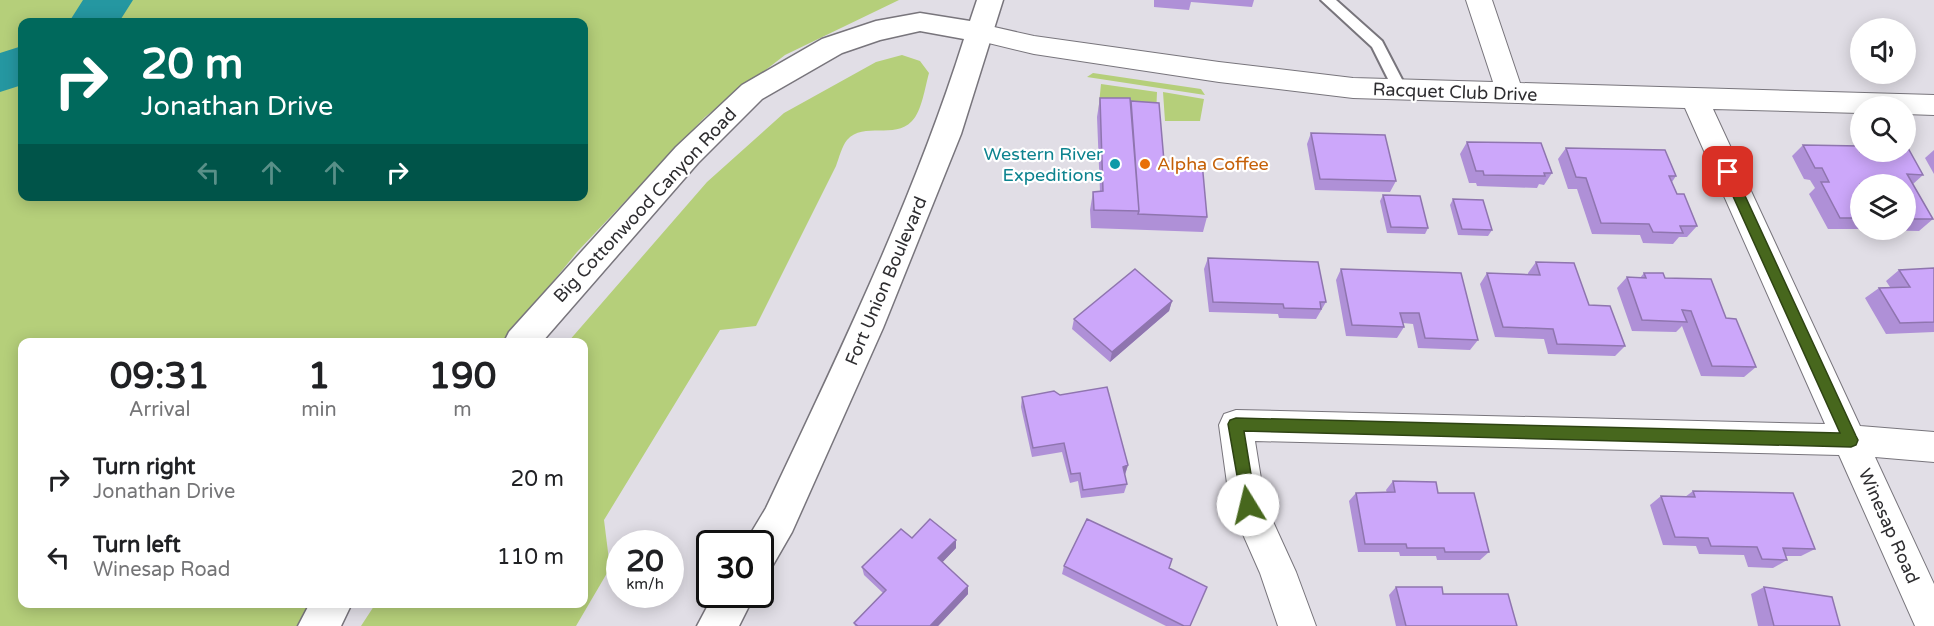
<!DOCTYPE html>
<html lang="en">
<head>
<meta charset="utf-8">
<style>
  :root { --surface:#fff; --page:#f6f6f6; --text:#202124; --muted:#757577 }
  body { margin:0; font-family:"Varela Round",sans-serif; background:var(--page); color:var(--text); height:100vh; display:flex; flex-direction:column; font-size:22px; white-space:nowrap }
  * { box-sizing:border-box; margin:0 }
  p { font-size:20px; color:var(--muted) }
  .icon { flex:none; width:33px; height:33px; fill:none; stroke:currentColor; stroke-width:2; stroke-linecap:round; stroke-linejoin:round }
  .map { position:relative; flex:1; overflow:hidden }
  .sheet { position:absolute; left:18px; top:338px; width:570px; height:270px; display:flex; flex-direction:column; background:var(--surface); border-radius:12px; box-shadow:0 3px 15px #0003 }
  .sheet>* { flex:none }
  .top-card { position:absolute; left:18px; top:18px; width:570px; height:183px; border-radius:12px; box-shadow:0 3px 15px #0003; background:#00695c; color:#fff; overflow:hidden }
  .fabs { position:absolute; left:1850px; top:18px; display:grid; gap:12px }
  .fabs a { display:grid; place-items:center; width:66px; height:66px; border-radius:50%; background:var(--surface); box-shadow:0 3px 15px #0003; font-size:30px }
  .speed { position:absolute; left:606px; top:530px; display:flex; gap:12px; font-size:30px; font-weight:700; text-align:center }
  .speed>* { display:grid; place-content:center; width:78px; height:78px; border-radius:50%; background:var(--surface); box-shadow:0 3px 15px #0003; line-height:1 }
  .speed small { font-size:15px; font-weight:400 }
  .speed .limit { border:3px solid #111; border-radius:9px; background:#fff; color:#111 }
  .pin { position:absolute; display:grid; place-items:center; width:51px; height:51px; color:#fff; margin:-26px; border-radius:12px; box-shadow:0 3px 9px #0006 }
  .me { position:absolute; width:66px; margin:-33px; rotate:351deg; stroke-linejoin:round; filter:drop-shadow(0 0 4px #0008) }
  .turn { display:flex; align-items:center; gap:21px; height:126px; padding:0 24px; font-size:27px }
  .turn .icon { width:78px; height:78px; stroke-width:2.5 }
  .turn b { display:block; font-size:42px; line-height:51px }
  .lanes { display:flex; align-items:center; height:57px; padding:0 24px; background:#0003; justify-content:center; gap:30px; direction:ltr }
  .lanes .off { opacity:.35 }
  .eta { display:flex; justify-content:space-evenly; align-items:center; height:102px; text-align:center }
  .eta b { font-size:36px; font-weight:800; line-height:42px }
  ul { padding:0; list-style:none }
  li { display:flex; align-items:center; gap:18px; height:78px; padding:0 24px }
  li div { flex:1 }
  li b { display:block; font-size:22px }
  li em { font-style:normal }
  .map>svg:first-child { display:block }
  .green { fill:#b5cf7a; fill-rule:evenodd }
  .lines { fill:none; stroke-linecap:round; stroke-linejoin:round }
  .river { fill:#2597a1; fill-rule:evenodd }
  .lane-casing { stroke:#78757c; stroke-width:4 }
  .street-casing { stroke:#78757c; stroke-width:2 }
  .secondary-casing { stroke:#78757c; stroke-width:3 }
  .lane { fill:#fff; fill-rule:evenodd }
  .street { fill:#fff; fill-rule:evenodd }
  .secondary { fill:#fff; fill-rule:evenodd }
  .wall { fill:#af90d7 }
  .shaded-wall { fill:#8f75af }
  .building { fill:#cca7fa; stroke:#8f75af; stroke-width:1.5 }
  .route { fill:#47671d; stroke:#2e4313; stroke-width:1.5 }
  .culture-dot { fill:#0f9aa8; stroke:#fff; stroke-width:2 }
  .food-dot { fill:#e8710a; stroke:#fff; stroke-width:2 }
  .labels { text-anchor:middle; stroke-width:4.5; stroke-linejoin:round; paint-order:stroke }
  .street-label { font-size:18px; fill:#2e2d30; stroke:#fff }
  .culture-label { font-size:18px; fill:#0d838f; stroke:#fff; text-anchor:end }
  .food-label { font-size:18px; fill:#c56008; stroke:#fff; text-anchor:start }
</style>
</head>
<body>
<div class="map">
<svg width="1934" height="626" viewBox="0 0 1934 626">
  <rect width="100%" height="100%" fill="#e1dee6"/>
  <path class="green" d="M0,0H899L785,55L705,117L577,252L504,342H22V603H314L298,626H0ZM22,22H584V196H22Z
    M902,55L920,61L929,73C925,87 922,111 912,121C894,140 864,121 847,140C842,146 839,158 836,166L756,326L720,330L604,520L610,568L576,626H361L376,603H584V342H568L707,182L784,113L876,62Z
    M1093,73L1201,89L1205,95L1087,77Z
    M1101,84L1157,92L1156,116L1098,114Z
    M1163,92L1204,99L1200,121H1165Z"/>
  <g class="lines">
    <path class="river" d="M83,0H133L119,22H69Z
      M22,46V85L0,92V53Z"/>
    <g class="lane-casing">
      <path id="lane" d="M1321,0H1336L1382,41L1408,91L1406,95H1396L1372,47Z"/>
    </g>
    <g class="street-casing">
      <path id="street" d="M1466,0H1492L1520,83L1934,95V115L1905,114V106H1860V113L1713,109L1860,426L1934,432V462L1875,457L1934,584V626H1915L1839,455L1255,441L1265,504L1296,572L1316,626H1278L1260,573L1230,505L1219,425L1224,414L1236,410L1825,424L1685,108L1353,98L1219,82L1034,54L972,39L968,33L972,27L981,24L1034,36L1219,62L1353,78L1493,82Z"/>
    </g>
    <g class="secondary-casing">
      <path id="secondary" d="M977,0H1003L961,134L883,328L792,532L773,565L760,570V543H745L766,508C838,355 913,201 964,39L920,31L880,40L842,53L762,99L698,163L542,342H504L509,332L676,147L742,85L822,39L876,21L920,13L970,21Z
        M714,594H755L739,626H697Z
        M310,603H352L341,626H298Z"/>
    </g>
    <use href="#lane" class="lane"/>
    <use href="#street" class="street"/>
    <use href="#secondary" class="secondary"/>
  </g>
  <path class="wall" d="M1154,0H1254L1252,7L1191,2L1189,10L1154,7Z
    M1100,98L1131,101L1164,161L1207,217L1203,232L1091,228L1090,210L1093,192H1100L1097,117Z
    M1311,133L1396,181L1390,192L1315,190L1307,144Z
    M1467,142L1552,173L1544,185L1539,184L1537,188L1477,186L1476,183H1469L1460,154Z
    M1803,145L1923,175L1913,184L1933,219L1919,231L1867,230H1905V184H1860V229H1828L1809,194L1815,188L1810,180L1804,179L1792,156Z
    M1566,148L1676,176L1672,182L1677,194L1697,226L1687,237H1679L1673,244L1643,243L1640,235L1592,234L1577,189H1568L1558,159Z
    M1934,150V174L1925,158Z
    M1383,195L1428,228L1425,234L1387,233L1380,201Z
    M1453,199L1492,230L1488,236L1458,235L1450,205Z
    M1208,258L1326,302L1316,319L1279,318L1278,314L1209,312L1204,269Z
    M1536,262L1589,305L1625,346L1615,356L1548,354L1544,339L1495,337L1480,284L1487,273L1528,274V273Z
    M1934,268V332L1886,334L1865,298L1879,288L1890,287L1886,281L1899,270Z
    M1341,269L1478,340L1470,350L1418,348L1413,324L1403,323L1404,327L1397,338L1346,336L1336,280Z
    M1644,273L1665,278L1726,318L1756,367L1744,377L1701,376L1682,326L1676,332L1632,331L1617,288L1627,277L1640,278Z
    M1172,301L1169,311L1110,362L1072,329L1074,319Z
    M1022,397L1128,465L1125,475L1127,484L1124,493L1081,498L1078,481L1070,483L1062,452L1032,457L1021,407Z
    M1393,481L1438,493L1489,552L1480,560H1437L1436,556H1400L1399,552H1358L1349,501L1356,493H1387L1386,490Z
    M1693,491L1815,549L1801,556H1786L1787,560L1773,568L1748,567L1744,555L1699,554L1696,546L1663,545L1650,505L1661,496L1685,497Z
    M912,538L956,548L942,562L968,586V594L938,626H855L854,623L883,593L864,575L862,567Z
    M1064,566L1169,568L1190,626H1166L1062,574Z
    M1396,587L1443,594L1517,626H1396L1389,595Z
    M1764,587L1840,626H1758L1751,594Z"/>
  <path class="shaded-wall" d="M1172,301L1169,311L1110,362L1112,352Z
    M1128,465L1125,474L1120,476L1123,467Z
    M956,540V548L939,566L938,558Z
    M968,586V594L938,626H930Z"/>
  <path class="building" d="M1100,98H1130L1139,211L1094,210L1093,192L1103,191Z
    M1131,101L1159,103L1164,161L1202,162L1207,217L1138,214L1139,211Z
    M1311,133L1385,135L1396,181L1320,179Z
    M1467,142L1541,143L1552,173H1544L1545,176L1484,175L1483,171H1476Z
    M1803,145L1860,146V152H1905V148H1908L1923,175L1907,174L1933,219H1905V184H1860V218H1840L1821,182H1829L1822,168H1815Z
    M1566,148L1665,150L1676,176H1669L1677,194H1684L1697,226H1680L1683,233L1653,232L1649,224L1601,223L1586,178L1576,177Z
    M1383,195L1420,196L1428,228L1391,227Z
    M1453,199L1483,200L1492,230L1462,229Z
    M1208,258L1318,262L1326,302H1320L1321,309L1284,308L1283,304L1213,302Z
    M1536,262L1574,263L1589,305L1610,306L1625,346L1557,344L1553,329L1503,327L1487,273L1540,275Z
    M1934,268V322L1900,323L1879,288L1910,287L1899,270Z
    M1135,269L1172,301L1112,352L1074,319Z
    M1341,269L1461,273L1478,340L1425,338L1419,313H1400L1404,327L1352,325Z
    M1644,273H1663L1665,278L1711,279L1726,318L1736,319L1756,367L1712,366L1691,311L1682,310L1687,322L1642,320L1627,277L1646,278Z
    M1107,387L1128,465L1123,467L1127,484L1083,490L1080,473L1071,474L1064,443L1033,448L1022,397L1054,391L1060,395Z
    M1393,481L1436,482L1438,493H1474L1489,552H1445L1444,548H1407L1406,544H1365L1356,493L1395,492Z
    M1693,491L1793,493L1815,549L1783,548L1787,560L1762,559L1757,547L1711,546L1708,538L1675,537L1661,496L1695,497Z
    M930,519L956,540L938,558L968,586L930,626H858L854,623L886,590L862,567L901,529L912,538Z
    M1087,519L1172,559L1169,568L1207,587L1190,626H1184L1064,566Z
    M1396,587H1442L1443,594H1508L1517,626H1406Z
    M1764,587L1832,597L1840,626H1774Z"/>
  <path class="route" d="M1728,167L1734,172L1856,436L1858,440L1856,445L1851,447L1244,431L1256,505L1254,510L1248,512L1243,510L1228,424L1230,420L1236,418L1840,433L1722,172Z"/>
  <circle class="culture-dot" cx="1115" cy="164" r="6"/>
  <circle class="food-dot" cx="1145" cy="164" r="6"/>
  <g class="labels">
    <g class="street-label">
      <text transform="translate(1455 92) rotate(2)" y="6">Racquet Club Drive</text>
      <text transform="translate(645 205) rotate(-47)" y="6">Big Cottonwood Canyon Road</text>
      <text transform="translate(886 281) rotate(-67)" y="6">Fort Union Boulevard</text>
      <text transform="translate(1889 526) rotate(66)" y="6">Winesap Road</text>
    </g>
    <g class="culture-label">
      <text x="1103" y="160">Western River<tspan x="1103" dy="21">Expeditions</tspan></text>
    </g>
    <g class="food-label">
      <text x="1157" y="170">Alpha Coffee</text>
    </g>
  </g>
</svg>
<div class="fabs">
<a><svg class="icon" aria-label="sound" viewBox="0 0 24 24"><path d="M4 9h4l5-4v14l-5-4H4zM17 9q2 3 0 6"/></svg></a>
<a><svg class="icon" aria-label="search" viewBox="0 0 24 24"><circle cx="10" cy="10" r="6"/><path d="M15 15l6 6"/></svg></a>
<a><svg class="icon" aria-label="layers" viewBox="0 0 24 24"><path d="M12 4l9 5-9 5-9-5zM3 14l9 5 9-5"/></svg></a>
</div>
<div class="speed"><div>20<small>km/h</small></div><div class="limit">30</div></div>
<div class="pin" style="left:1728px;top:172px;background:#d93025"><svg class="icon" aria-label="arrive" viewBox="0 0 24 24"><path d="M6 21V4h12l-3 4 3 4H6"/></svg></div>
<svg class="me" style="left:1248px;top:505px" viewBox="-20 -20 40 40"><circle r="19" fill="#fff"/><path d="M0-13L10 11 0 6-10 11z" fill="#47671d"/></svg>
<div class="top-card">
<div class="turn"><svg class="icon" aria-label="right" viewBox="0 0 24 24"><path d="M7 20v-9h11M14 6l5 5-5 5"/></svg><div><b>20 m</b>Jonathan Drive</div></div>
<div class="lanes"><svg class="icon off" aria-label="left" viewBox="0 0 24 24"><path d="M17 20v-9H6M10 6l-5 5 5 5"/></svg><svg class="icon off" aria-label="ahead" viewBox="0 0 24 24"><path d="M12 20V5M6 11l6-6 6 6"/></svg><svg class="icon off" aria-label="ahead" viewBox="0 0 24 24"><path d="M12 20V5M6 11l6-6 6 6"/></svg><svg class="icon" aria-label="right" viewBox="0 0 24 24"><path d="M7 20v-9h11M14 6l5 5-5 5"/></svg></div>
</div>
<section class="sheet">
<div class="eta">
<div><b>09:31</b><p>Arrival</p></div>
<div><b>1</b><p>min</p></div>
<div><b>190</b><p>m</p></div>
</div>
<ul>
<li><svg class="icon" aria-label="right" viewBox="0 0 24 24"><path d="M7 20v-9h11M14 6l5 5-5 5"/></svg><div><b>Turn right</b><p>Jonathan Drive</p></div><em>20 m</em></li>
<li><svg class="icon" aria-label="left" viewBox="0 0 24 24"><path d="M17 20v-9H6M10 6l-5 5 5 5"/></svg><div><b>Turn left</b><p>Winesap Road</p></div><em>110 m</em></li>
</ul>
</section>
</div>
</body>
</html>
